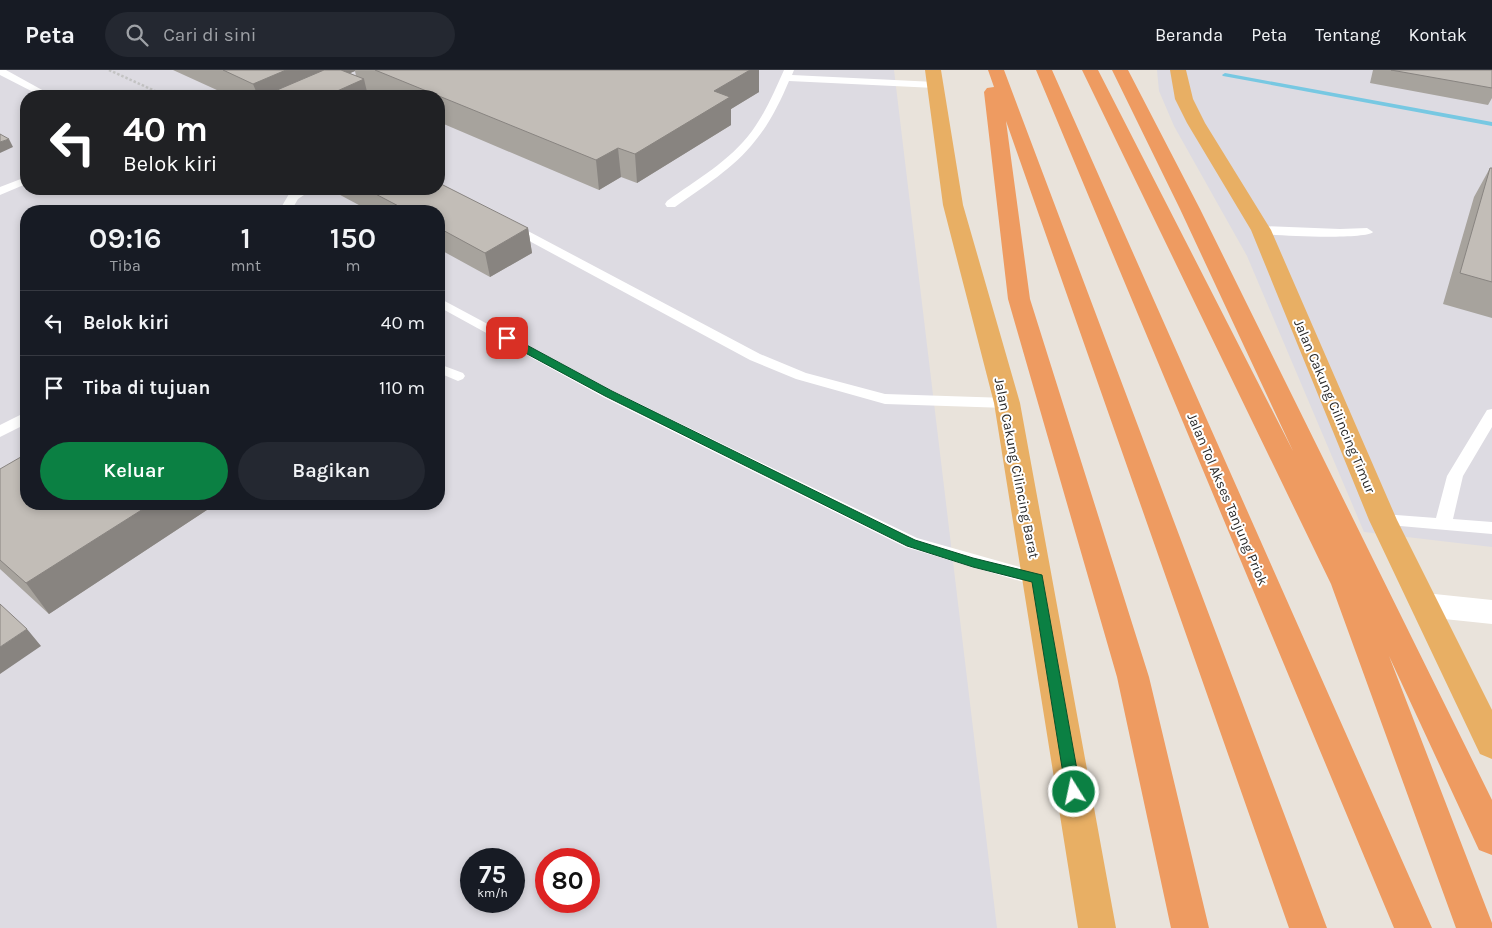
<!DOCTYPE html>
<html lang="id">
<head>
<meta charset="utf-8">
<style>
  :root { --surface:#171b24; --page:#242831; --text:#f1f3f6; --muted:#9ea1a6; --line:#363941; --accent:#0b8043 }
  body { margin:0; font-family:Karla,sans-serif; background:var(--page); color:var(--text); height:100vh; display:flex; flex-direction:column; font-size:19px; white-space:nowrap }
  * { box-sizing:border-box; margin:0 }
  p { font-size:16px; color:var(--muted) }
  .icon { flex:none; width:28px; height:28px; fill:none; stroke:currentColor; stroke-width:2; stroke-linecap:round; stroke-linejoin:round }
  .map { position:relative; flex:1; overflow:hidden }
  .panel { position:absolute; left:20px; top:135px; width:425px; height:305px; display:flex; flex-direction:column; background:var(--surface); border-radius:20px; box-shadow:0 2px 8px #0003 }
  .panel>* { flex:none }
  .top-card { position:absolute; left:20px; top:20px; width:425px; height:105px; border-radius:20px; box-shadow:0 2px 8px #0003; background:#202124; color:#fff; overflow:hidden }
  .speed { position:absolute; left:460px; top:778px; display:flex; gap:10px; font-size:25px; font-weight:700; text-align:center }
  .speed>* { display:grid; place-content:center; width:65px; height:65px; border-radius:50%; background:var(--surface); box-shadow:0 2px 8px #0003; line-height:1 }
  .speed small { font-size:12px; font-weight:400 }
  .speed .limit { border:8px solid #d22; background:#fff; color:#111 }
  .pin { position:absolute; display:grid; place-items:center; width:42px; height:42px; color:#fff; margin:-21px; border-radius:10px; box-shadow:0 2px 8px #0006 }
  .me { position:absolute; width:55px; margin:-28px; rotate:350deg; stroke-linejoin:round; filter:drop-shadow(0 0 4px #0008) }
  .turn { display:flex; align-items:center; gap:18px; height:105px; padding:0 20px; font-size:22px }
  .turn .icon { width:65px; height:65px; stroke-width:2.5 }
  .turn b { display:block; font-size:35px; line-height:42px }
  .eta { display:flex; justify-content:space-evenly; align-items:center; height:85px; text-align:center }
  .eta b { font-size:30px; font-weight:600; line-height:35px }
  .cta { display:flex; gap:10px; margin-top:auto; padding:10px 20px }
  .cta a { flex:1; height:58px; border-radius:30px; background:var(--accent); color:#fff; font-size:20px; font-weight:600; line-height:58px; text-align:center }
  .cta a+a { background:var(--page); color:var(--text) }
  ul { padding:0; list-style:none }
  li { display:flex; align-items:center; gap:15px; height:65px; padding:0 20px; border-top:1px solid var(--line) }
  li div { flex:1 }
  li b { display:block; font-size:19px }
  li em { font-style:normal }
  header { display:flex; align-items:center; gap:30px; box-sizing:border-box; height:70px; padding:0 25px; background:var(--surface); border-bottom:1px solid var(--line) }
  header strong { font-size:24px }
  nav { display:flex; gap:28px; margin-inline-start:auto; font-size:18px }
  .search { width:350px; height:45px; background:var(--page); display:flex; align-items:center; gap:12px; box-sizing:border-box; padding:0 18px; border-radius:28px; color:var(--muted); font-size:19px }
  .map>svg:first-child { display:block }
  .industrial { fill:#dddbe2; fill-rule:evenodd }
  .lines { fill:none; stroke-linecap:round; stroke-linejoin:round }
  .stream { fill:#77c8e2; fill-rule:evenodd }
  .path { stroke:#c3c3c3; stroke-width:2.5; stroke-dasharray:2.5 2; stroke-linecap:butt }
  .service { fill:#fff; fill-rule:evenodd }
  .minor { fill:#fff; fill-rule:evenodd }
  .trunk { fill:#e8af64; fill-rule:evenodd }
  .motorway { fill:#ee9b61; fill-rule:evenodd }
  .wall { fill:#a7a39d; fill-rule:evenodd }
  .shaded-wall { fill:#888480 }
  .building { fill:#c2bdb7; stroke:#888480 }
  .route { fill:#0b8043; stroke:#07532c }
  .labels { text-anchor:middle; stroke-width:4; stroke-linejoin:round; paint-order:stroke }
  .street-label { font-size:14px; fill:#282828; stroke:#fff }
</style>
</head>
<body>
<header>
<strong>Peta</strong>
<div class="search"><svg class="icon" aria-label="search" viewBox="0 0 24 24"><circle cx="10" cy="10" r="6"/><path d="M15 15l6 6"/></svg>Cari di sini</div>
<nav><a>Beranda</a><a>Peta</a><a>Tentang</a><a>Kontak</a></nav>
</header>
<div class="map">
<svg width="1492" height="858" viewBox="0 0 1492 858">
  <rect width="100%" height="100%" fill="#e9e3db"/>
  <path class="industrial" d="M0,0H894L997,858H0ZM26,26H439V119H26ZM26,141H439V434H26ZM471,789H514V831H471ZM546,789H589V831H546Z
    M1157,0H1492V477L1364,462L1247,186L1174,56L1159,21Z"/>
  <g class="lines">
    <path class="stream" d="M1225,3L1492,52V56L1223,6L1222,5Z"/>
    <path class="path" d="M109,0L166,26"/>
    <path class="service" d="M0,0H6L53,26H41L0,5Z
      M784,0H794L792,5L935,12L940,15L935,18L789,11C780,32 770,53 755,71C734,98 703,117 675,137H667L665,134L667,131C696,110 730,91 752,61C766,42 775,20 784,0Z
      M26,107V114L0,125V117Z
      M299,119H313L298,129L291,141H279L289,124Z
      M511,152L760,284L806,303L885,324L1007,328L1012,330L1014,333L1012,336L1007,338L885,334L796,309L750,290L507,159L505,156Z
      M1261,156L1340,159L1367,158L1373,162C1366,170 1271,166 1257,163L1255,160Z
      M439,228L613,321L917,468L1037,502L1043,504L1046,509L1043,514L1037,516L905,477L603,327L439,237Z
      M439,294L463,303L465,306L463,309L458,311L439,303Z
      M1492,339V357L1463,406L1453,449L1492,452V464L1377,454L1375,450L1377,446L1383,444L1436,448L1447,406L1487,340Z
      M26,342V354L0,367V355Z"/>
    <path class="minor" d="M1425,523L1492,530V554L1425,547L1414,543L1410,535L1414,527Z"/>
    <path class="trunk" d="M925,0H941L963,135L1020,333L1116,858H1078L994,333L943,135Z
      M1170,0H1186L1193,29L1205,53L1271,160L1397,450L1492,640V689L1480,684L1369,450L1251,160L1187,53L1175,29Z"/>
    <path class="motorway" d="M988,0H1004L1327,858H1289L1006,51L1030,229L1149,607L1209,858H1171L1117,607L1008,229L984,22L987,18L994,17Z
      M1036,0H1052L1432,858H1394Z
      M1082,0H1098L1293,381L1180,139L1112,0H1128L1200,139L1492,730V785L1479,780L1389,586L1492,853V858H1456L1331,514Z"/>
  </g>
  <path class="wall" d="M173,0H759V22L731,39V55L637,113L621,107L599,120L439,52V26H379L367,21L368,26H230ZM355,1L356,6L350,3Z
    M1373,0H1492V28L1488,35L1370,13Z
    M1490,98H1492V248L1443,234L1474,127Z
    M329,119H439L528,158L532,183L490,207L439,179V141H370Z
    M0,399L26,434H216L49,544L0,499Z"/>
  <path class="shaded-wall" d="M286,0H355V1L298,26H258L253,14Z
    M750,0H759V22L731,39V55L637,113L635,84L714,21Z
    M364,9L368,26H326Z
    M9,69L13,77L0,83V72Z
    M618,78L621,107L599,120L596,90Z
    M528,158L532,183L490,207L485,183Z
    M151,434H216L49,544L26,513Z
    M27,559L41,576L0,604V577Z"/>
  <path class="building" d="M223,0H286L253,14Z
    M324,0H341L364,9L326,26H263Z
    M375,0H750L714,21L730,27L635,84L618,78L596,90Z
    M1391,0H1492V18Z
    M0,64L9,69L0,72Z
    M1490,98H1492V212L1460,203Z
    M439,113L528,158L485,183L439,158V141H408L366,119H439Z
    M26,384V434H151L26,513L0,490V399Z
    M0,534L27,559L0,577Z"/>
  <path class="route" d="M503,266H510L612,321L915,470L973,488L1042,505L1081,722L1079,727L1074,729L1068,727L1066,722L1032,512L973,497L907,476L605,326L503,271Z"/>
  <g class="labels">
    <g class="street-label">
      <text transform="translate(1335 336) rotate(67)" y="5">Jalan Cakung Cilincing Timur</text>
      <text transform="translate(1017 398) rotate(79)" y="5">Jalan Cakung Cilincing Barat</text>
      <text transform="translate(1228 429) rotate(67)" y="5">Jalan Tol Akses Tanjung Priok</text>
    </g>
  </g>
</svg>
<div class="speed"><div>75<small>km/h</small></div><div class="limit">80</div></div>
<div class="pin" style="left:507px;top:268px;background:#d93025"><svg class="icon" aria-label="arrive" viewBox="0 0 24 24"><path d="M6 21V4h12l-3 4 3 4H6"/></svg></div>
<svg class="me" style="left:1074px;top:722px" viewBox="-20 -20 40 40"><circle r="17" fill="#0b8043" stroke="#fff" stroke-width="3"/><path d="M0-11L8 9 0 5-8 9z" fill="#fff"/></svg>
<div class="top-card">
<div class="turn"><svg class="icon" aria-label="left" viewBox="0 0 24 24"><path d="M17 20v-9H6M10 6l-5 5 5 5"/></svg><div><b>40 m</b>Belok kiri</div></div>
</div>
<section class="panel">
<div class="eta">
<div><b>09:16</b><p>Tiba</p></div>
<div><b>1</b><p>mnt</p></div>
<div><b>150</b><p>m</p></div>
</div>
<ul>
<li><svg class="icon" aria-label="left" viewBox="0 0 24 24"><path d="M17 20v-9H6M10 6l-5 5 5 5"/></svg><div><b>Belok kiri</b></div><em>40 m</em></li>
<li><svg class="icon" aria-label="arrive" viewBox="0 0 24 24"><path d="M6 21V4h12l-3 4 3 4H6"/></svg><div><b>Tiba di tujuan</b></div><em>110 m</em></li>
</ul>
<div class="cta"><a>Keluar</a><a>Bagikan</a></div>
</section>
</div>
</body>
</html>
